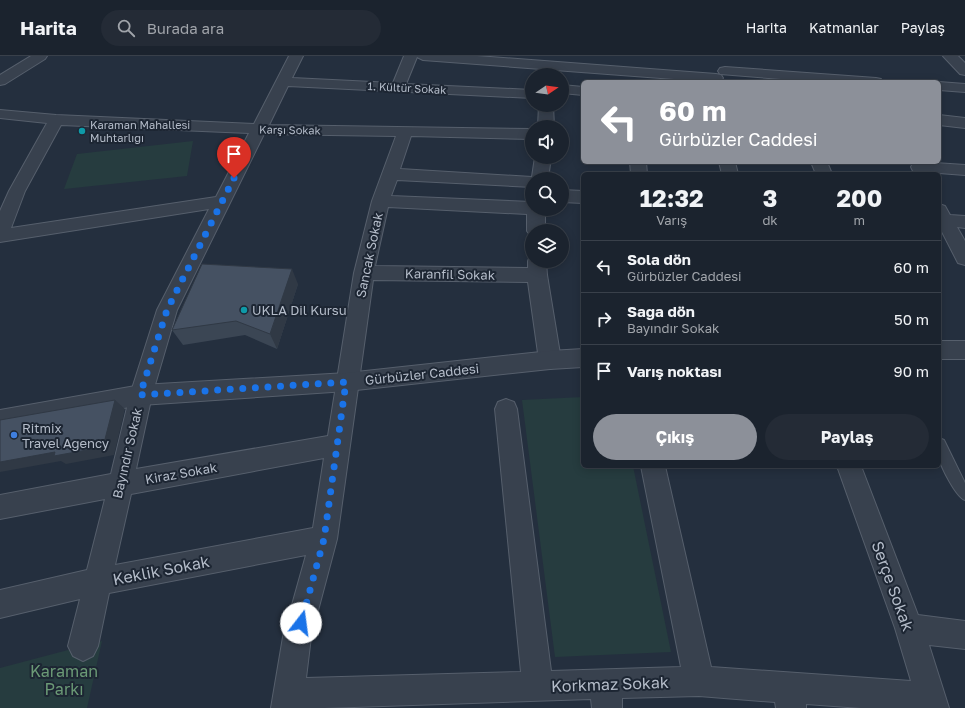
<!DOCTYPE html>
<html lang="tr">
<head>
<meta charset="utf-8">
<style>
  :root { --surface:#1b232e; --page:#242b36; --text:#f1f3f6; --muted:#a0a4aa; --line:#39404a; --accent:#8c9099 }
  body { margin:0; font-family:"Golos Text",sans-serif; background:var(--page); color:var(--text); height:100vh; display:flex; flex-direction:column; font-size:15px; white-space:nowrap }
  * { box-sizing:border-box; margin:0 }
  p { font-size:13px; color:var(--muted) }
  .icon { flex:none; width:22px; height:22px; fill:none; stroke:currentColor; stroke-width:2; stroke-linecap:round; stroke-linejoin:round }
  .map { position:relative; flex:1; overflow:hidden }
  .side { position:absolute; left:581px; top:116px; width:360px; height:296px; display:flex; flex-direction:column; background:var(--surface); border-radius:6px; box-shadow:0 2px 10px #0003,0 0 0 1px var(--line) }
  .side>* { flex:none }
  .hud { position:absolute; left:581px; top:24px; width:360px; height:84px; border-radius:6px; box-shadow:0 2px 10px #0003,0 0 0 1px var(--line); background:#8c9099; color:#fff; overflow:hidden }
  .needle { width:26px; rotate:77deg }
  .fabs { position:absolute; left:525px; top:12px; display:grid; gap:8px }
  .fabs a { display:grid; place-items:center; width:44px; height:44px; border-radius:50%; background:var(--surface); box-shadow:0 2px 10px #0003,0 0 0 1px var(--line); font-size:20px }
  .pin { position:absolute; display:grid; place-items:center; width:34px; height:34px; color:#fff; margin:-41px -17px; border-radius:50% 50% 50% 0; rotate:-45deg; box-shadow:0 0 4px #0007 }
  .pin .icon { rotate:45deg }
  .me { position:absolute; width:44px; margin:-22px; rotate:15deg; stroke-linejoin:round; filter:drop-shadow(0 0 3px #0008) }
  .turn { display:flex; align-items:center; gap:14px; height:84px; padding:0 12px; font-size:18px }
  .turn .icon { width:52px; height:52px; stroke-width:2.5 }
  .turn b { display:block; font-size:28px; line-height:34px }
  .eta { display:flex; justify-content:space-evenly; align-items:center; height:68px; text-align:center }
  .eta b { font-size:24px; font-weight:700; line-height:28px }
  .primary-button { display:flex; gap:8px; margin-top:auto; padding:8px 12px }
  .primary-button a { flex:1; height:46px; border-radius:24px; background:var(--accent); color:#fff; font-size:16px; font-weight:700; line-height:46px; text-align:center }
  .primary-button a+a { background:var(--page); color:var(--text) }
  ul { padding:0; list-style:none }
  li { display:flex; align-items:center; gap:12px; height:52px; padding:0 12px; border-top:1px solid var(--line) }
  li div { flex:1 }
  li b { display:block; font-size:15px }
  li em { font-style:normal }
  header { display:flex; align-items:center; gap:24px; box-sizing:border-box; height:56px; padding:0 20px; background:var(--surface); border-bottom:1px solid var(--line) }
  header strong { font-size:19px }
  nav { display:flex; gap:22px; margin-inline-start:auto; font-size:14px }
  .search { width:280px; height:36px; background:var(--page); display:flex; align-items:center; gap:10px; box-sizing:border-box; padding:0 14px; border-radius:22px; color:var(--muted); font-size:15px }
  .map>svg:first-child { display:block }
  .green { fill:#263c3f }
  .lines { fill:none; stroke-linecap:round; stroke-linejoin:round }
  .service-casing { stroke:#565f6c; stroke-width:2 }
  .minor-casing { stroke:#565f6c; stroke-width:2 }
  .tertiary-casing { stroke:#565f6c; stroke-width:2 }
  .service { fill:#38414e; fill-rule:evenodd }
  .minor { fill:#38414e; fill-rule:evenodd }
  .tertiary { fill:#38414e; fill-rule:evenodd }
  .wall { fill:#3b4654 }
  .shaded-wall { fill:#303945 }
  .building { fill:#455162; stroke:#303945 }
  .route { stroke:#1a73e8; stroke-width:7; stroke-dasharray:0 12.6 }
  .culture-dot { fill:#0f9aa8; stroke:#1d2633; stroke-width:1.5 }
  .shop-dot { fill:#3f7fe0; stroke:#1d2633; stroke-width:1.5 }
  .labels { text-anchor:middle; stroke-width:4; stroke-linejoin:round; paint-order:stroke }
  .far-street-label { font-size:11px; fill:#b4bcc9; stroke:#1d2633 }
  .far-poi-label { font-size:11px; fill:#b4bcc9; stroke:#1d2633; text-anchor:start }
  .street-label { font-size:13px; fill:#b4bcc9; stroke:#1d2633 }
  .poi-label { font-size:13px; fill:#b4bcc9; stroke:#1d2633; text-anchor:start }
  .near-street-label { font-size:16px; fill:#b4bcc9; stroke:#1d2633 }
  .near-park-label { font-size:16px; fill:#6b9a76; stroke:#1d2633 }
</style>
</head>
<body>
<header>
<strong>Harita</strong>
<div class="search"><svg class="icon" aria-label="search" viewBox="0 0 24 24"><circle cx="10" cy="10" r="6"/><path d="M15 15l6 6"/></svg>Burada ara</div>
<nav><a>Harita</a><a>Katmanlar</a><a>Paylaş</a></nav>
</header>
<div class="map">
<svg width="965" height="652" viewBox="0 0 965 652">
  <rect width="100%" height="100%" fill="#242f3e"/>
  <path class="green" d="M193,85L187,120L64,133L77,98Z
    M583,341V410H633L671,596L555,601L522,344Z
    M102,585L87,652H0V612Z"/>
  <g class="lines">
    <g class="service-casing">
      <path id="service" d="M939,382L944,384L965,427V444C956,441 941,411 939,402C938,396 939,388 939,382Z"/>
    </g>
    <g class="minor-casing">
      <path id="minor" d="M31,0H47L45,3L5,28L0,29V19Z
        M289,0H303L292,22L393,27L404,0H477L716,18L721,19L723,22L721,25L714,26L423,4L417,1L406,28L532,34V42L288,30L269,69L532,73V83L411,80L400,113L532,121L535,101H551L548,123H532V131L397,124L391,140L532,146V153H545V175H532V180L530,179L527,175V158L388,151L375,210L528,212V205L530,200H532V205H546L547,219L561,304L558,310L550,313L542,310L539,304L528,226L373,224L337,483L311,581L306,622L521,616L495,353L498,346L506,343L514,346L517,353L551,615L681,611L641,410H665L711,611L911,625L895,572L837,410H861L918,559L965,565V593L929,589L949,652H861L806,648V652H776L775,646L699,640L622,642V652H592L591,643L324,652H271L283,581L306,499L109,537L98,590L93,600L83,605L73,600L68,590L80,543L0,562V534L87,514L105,443L0,463V439L111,418L130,339L157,254L209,153L0,186V155L9,135L47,67L0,62V54L56,59L254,68ZM61,69L249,77L216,141L11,172L25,135ZM264,78L396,80L372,145L354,217L328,380L136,413L152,339L177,254ZM324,402L313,472L115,509L131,438Z
        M943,0H958L965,7V19L960,18Z
        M725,11L876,22L881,23L883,26H819L720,18L718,15L720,12Z
        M938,26H939L965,28V36L939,34Z
        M562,29L583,31V39L562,37Z
        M539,49H553L554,71H538Z
        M939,59L965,62V72L939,69Z
        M630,106H646L647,118H631Z
        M719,106H735L738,118H722Z
        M811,106H827L832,118H816Z
        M920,106L965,109V119L913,115L911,111L913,107Z
        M562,134L583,135V147L562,146Z
        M939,148L945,150L950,159L965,160V172L957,171L965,185V209L958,207L939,170Z"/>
    </g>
    <g class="tertiary-casing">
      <path id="tertiary" d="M939,285H965V303H939Z
        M583,293V311L550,313L347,335L141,349L0,374V354L141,329L347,317L550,295Z"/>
    </g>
    <use href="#service" class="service"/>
    <use href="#minor" class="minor"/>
    <use href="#tertiary" class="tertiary"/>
  </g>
  <path class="wall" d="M298,228L277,293L245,279L183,289L172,274Z"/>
  <path class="shaded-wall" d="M292,213L298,228L277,293L270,278Z
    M115,344L125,353L114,399L66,408L61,405L0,416V406Z"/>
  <path class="building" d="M202,208L292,213L270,278L236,265L172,274Z
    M115,344L103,391L54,400L55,396L0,406V364Z"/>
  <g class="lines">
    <path class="route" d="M234,122L167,254L140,339L346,326L324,483L301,567"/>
  </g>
  <g class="culture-dot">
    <circle cx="82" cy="75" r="4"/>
    <circle cx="244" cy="254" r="4"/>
  </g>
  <circle class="shop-dot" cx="14" cy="379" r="4"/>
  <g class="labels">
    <g class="far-street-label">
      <text transform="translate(407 32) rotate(3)" y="4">1. Kültür Sokak</text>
      <text transform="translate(290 74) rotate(1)" y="4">Karşı Sokak</text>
    </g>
    <g class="far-poi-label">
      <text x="90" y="73">Karaman Mahallesi<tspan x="90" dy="13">Muhtarlığı</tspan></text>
    </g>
    <g class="street-label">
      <text transform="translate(369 199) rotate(-78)" y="5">Sancak Sokak</text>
      <text transform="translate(450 218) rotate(1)" y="5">Karanfil Sokak</text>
      <text transform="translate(422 318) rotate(-6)" y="5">Gürbüzler Caddesi</text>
      <text transform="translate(127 397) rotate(-77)" y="5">Bayındır Sokak</text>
      <text transform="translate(181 417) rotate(-10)" y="5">Kiraz Sokak</text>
    </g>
    <g class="poi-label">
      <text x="252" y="259">UKLA Dil Kursu</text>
      <text x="22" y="377">Ritmix<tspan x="22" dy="15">Travel Agency</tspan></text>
    </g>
    <g class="near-street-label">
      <text transform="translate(161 514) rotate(-11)" y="6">Keklik Sokak</text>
      <text transform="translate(893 530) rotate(70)" y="6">Serçe Sokak</text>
      <text transform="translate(610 628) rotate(-2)" y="6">Korkmaz Sokak</text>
    </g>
    <g class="near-park-label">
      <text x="64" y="621">Karaman<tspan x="64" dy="18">Parkı</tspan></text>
    </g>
  </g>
</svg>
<div class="fabs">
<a><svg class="needle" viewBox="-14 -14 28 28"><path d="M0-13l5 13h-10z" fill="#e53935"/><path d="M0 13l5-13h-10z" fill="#a0a4aa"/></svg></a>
<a><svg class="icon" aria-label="sound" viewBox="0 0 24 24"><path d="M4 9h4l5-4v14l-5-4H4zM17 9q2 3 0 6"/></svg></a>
<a><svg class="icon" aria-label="search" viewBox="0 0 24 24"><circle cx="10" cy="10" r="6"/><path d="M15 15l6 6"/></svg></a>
<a><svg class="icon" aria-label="layers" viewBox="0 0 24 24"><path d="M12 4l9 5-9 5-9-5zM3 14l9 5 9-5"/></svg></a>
</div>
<div class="pin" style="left:234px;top:122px;background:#d93025"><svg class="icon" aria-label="arrive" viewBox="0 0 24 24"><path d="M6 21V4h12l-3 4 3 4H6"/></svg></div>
<svg class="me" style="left:301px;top:567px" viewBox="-20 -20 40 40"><circle r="19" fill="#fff"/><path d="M0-13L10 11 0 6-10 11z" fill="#1a73e8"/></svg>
<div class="hud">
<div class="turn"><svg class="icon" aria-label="left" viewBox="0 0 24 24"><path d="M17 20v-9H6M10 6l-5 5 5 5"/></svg><div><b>60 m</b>Gürbüzler Caddesi</div></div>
</div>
<section class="side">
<div class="eta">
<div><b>12:32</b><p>Varış</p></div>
<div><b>3</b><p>dk</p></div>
<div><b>200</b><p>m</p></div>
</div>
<ul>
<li><svg class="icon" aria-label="left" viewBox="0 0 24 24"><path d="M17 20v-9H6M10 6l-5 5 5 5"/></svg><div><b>Sola dön</b><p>Gürbüzler Caddesi</p></div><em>60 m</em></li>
<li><svg class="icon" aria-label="right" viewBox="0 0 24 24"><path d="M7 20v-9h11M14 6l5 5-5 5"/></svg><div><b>Sağa dön</b><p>Bayındır Sokak</p></div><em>50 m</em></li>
<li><svg class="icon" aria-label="arrive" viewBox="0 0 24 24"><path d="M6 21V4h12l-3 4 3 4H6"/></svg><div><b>Varış noktası</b></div><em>90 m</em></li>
</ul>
<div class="primary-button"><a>Çıkış</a><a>Paylaş</a></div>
</section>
</div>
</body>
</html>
